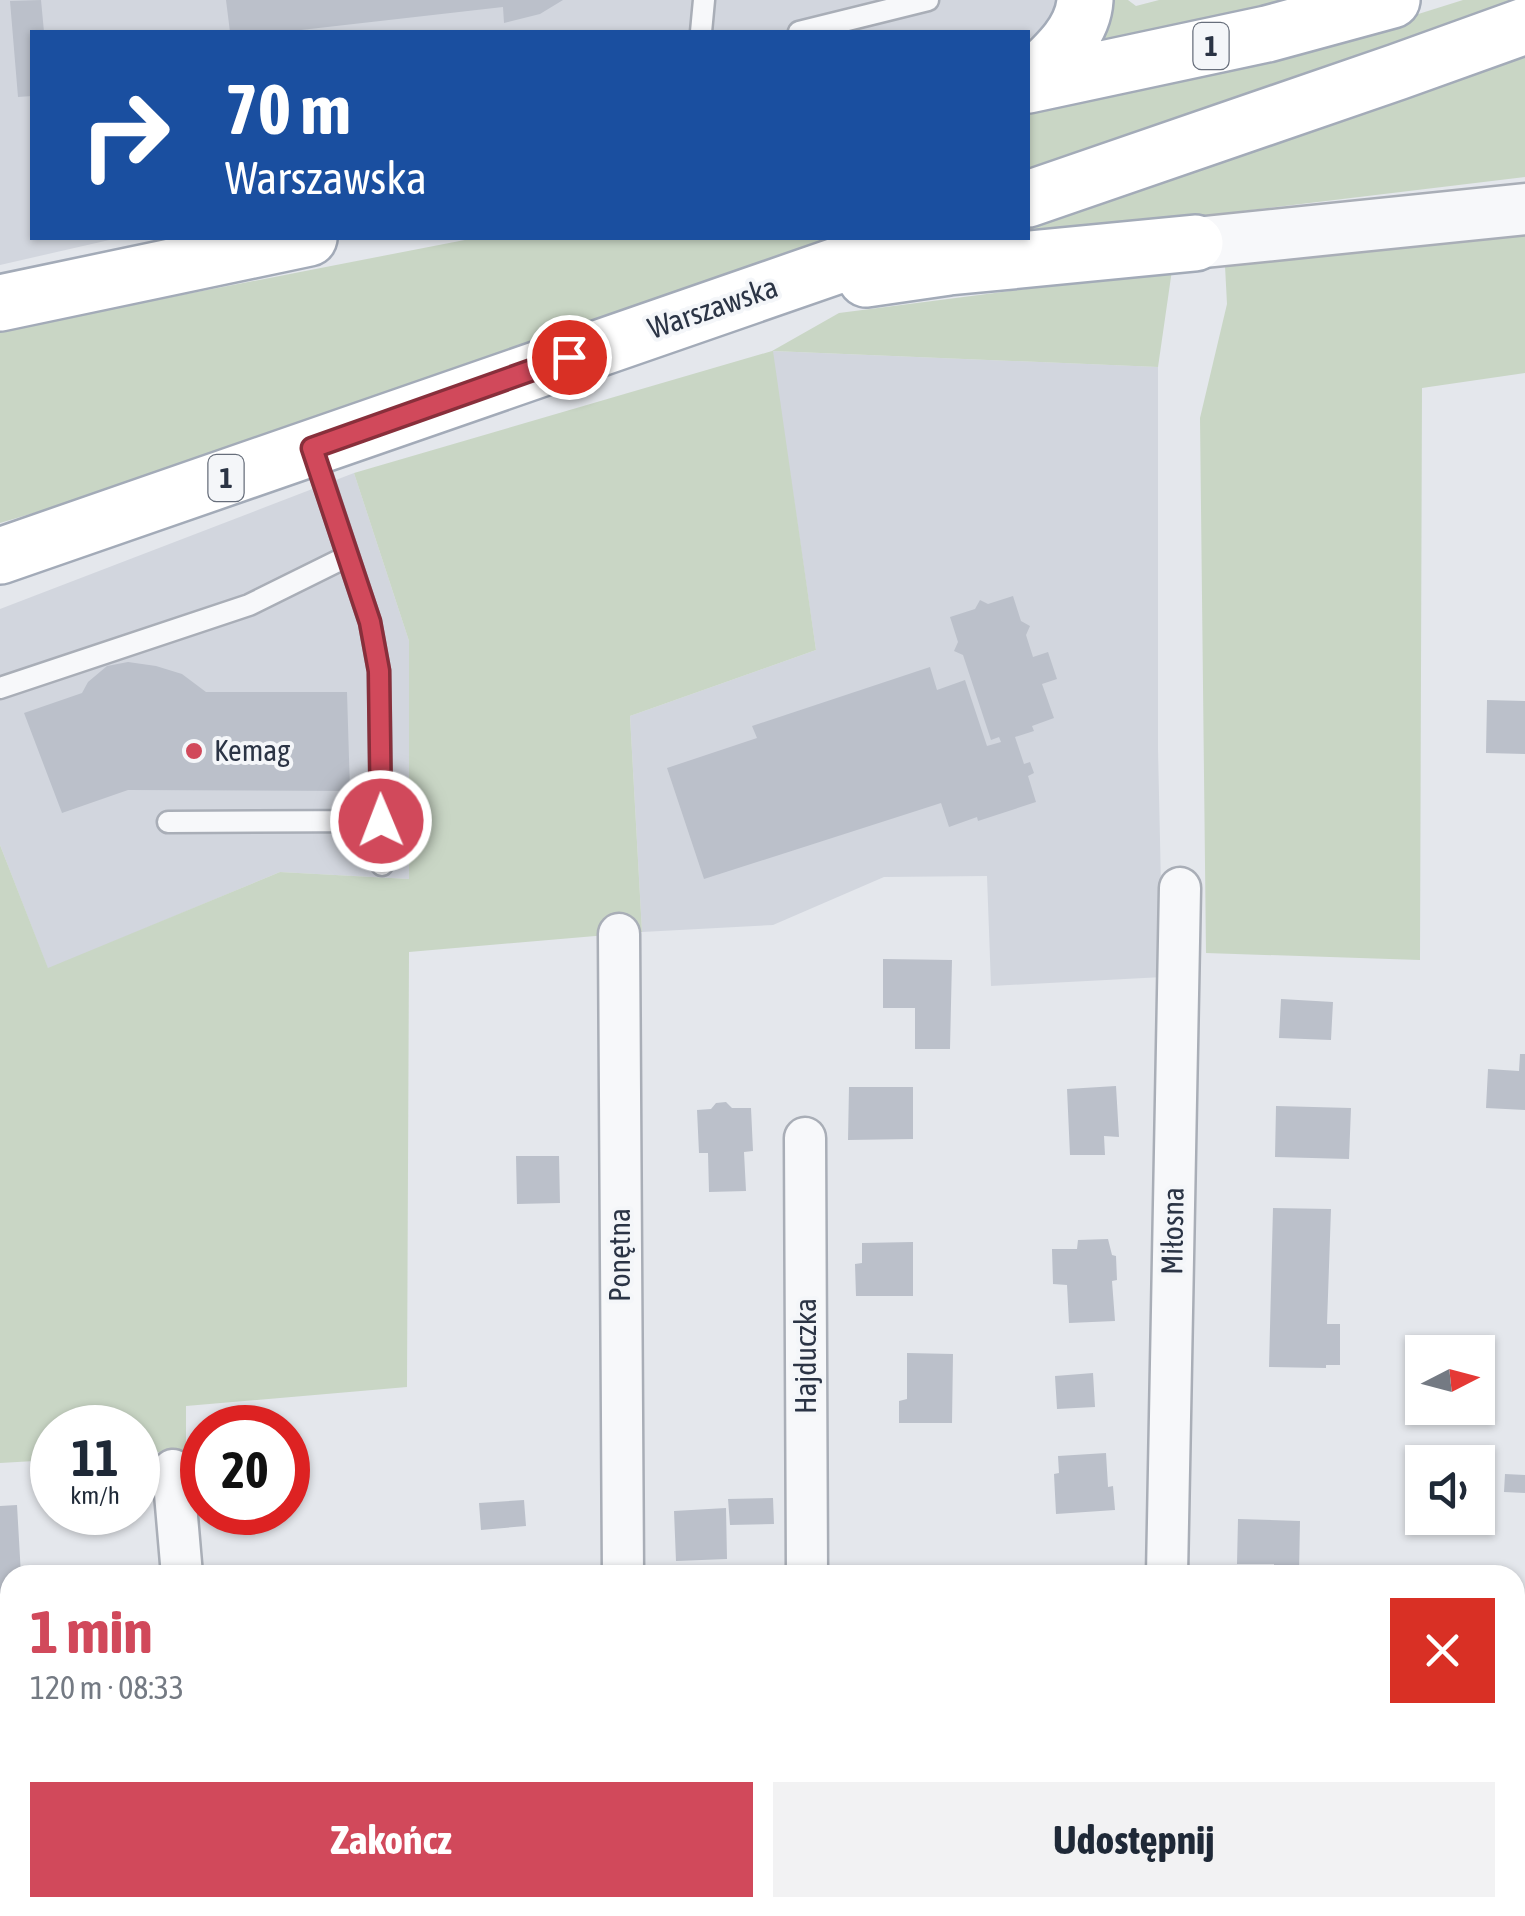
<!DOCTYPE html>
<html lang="pl">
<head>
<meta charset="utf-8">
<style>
  :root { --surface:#fff; --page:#f2f2f3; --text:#1f2937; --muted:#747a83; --accent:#d1495b }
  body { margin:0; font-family:"Asap Condensed",sans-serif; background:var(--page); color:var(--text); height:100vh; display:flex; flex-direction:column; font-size:38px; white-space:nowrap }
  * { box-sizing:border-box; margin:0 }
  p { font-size:32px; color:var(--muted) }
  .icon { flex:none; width:55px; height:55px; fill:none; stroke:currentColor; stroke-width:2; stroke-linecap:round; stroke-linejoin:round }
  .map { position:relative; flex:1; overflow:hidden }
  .side { position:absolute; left:0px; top:1565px; width:1525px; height:352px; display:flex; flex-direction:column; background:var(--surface); border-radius:30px 30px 0 0; box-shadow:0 2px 8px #0004 }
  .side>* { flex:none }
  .guide { position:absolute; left:30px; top:30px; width:1000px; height:210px; border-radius:0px; box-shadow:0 2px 8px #0004; background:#1a4fa0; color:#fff; overflow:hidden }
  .needle { width:65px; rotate:84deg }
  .buttons { position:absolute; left:1405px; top:1335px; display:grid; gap:20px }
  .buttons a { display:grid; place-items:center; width:90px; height:90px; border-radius:0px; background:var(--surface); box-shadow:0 2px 8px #0004; font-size:50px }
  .speed { position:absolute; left:30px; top:1405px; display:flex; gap:20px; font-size:50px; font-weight:700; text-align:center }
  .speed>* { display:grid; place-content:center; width:130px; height:130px; border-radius:50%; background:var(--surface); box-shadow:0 2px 8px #0004; line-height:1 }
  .speed small { font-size:25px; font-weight:400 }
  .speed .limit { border:15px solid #d22; background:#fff; color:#111 }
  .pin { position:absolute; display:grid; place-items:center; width:85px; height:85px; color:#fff; margin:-42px; border:5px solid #fff; border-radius:50%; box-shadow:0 2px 10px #0007 }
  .me { position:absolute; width:110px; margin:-55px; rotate:359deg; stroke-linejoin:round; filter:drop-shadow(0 0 8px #0008) }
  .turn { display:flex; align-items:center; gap:35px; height:210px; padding:0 30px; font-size:45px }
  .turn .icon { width:130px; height:130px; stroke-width:2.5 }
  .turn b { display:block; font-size:70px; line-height:85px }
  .round { display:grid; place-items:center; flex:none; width:105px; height:105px; border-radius:0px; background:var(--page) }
  .overview { display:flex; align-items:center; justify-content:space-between; height:170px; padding:0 30px }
  h1 { font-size:60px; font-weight:700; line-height:75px; color:var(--accent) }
  .cta { display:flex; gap:20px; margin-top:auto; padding:20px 30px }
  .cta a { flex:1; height:115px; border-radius:0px; background:var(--accent); color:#fff; font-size:40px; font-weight:700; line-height:115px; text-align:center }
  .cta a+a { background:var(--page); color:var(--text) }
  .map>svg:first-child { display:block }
  .built { fill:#d2d6de }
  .green { fill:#c9d6c5 }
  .building { fill:#bbc0ca }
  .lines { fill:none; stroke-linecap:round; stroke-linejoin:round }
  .service-casing { stroke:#a9aeb7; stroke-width:25 }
  .minor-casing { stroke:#a9aeb7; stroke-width:45 }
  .tertiary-casing { stroke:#a9aeb7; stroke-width:55 }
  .primary-casing { stroke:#a3abb8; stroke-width:60 }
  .service { stroke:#f7f8fa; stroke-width:20 }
  .minor { stroke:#f7f8fa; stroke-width:40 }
  .tertiary { stroke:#f7f8fa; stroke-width:50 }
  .primary { stroke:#fff; stroke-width:55 }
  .route-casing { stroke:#882f3b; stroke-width:25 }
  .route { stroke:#d1495b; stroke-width:18 }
  .poi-dot { fill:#d1495b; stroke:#f4f6f9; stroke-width:4 }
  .labels { text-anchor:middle; stroke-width:8; stroke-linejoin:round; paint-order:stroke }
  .shield { fill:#f4f6f9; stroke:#676e7b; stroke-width:2.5 }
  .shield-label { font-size:28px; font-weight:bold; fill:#2b3445 }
  .street-label { font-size:30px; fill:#2b3445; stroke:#f4f6f9 }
  .poi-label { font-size:30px; fill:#2b3445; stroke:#f4f6f9; text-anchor:start }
</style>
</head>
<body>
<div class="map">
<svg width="1525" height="1916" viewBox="0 0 1525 1916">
  <rect width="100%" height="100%" fill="#e4e7ec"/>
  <path class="built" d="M0,0H1062L1050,26L1028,39V32H32V238H118L0,265Z
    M772,351L1158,367V749L1163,977L991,986L987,876L884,877L773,925L642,932L630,716L816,650Z
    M354,473L409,641V879L280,872L48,969L0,845V609Z"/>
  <path class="green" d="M1104,0H1128L1136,6L1159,0H1315L1090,50Z
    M1463,0H1525L1028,175V109L1412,16Z
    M1525,53V177L1028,237V229Z
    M1525,229V373L1422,388L1420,960L1206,953L1200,418L1227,304L1225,266Z
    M475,238H847L517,353L463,365L101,493L0,523V332L104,310Z
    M1172,270L1158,367L773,351L816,650L630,716L642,932L409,952L407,1387L186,1406V1450L138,1454V1428H52V1460L0,1463V845L48,968L280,872L409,879V641L354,473L772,351L839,313Z"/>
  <path class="building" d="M41,0L44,32H32V96L18,97L10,1Z
    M226,0H563L540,14L504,23L503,7L301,30L302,32H230Z
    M1013,596L1021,621L1030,626L1026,635L1033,657L1048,652L1057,679L1042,684L1054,718L1032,726L1034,731L1015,737L1024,764L1030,762L1034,773L1028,776L1036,802L978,821L977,817L949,827L941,803L704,879L667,768L757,738L752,726L930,667L937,690L965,680L987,746L1001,742L999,737L991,740L963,655L954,651L958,642L950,617L975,609L980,600L988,604Z
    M128,662L156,666L182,674L206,692H347L350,791L128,790L62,813L24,713L82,693L88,682L107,666Z
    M1487,700L1525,701V754L1486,753Z
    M883,959L952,960L950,1049H915V1008H883Z
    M1281,999L1333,1002L1331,1040L1279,1038Z
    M1520,1054H1525V1110L1486,1108L1488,1069L1519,1071Z
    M1116,1086L1119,1137L1104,1136L1105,1155H1070L1067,1089Z
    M849,1087H913V1139L848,1140Z
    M726,1102L732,1108H751L753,1151L744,1152L746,1191L709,1192L708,1153H699L697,1110L711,1109L716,1103Z
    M1276,1106L1351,1108L1349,1159L1275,1157Z
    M516,1156H559L560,1203L517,1204Z
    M1273,1208L1331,1209L1327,1324H1340V1365H1326V1368L1269,1367Z
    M1108,1239L1112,1255L1116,1256L1117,1280L1112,1281L1115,1321L1069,1323L1067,1285L1053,1284L1052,1249H1077L1078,1240Z
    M913,1242V1296H856L855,1264L862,1263V1243Z
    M907,1353L953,1354L952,1423H899V1401L907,1399Z
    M1093,1373L1095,1407L1057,1409L1055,1376Z
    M1106,1453L1108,1487L1113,1486L1115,1510L1056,1514L1054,1474L1059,1473L1058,1456Z
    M1505,1474L1525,1475V1493L1504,1492Z
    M773,1498L774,1524L730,1525L728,1499Z
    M524,1500L526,1526L481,1530L479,1503Z
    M17,1505L21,1575H10V1593L0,1594V1506Z
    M726,1508L727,1559L676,1561L674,1511Z
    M1238,1519L1300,1521L1299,1574H1274V1564H1237Z
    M10,1733V1768L0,1770V1734Z
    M698,1908H750L751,1916H699Z
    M895,1908H940V1916H896Z
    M1230,1908H1288L1287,1916H1229Z"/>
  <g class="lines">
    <g class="service-casing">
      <path id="service" d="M701,32L704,0
        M799,32L928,0
        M313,450L370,622L379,671L382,865
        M0,688L249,605L348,556
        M168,822L381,821"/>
    </g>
    <g class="minor-casing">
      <path id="minor" d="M619,934L623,1575
        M805,1138L807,1575
        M173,1470L182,1575
        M1167,1575L1180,888
        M628,1908V1916
        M808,1908V1916
        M169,1916V1908
        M1161,1916V1908"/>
    </g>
    <g class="tertiary-casing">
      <path id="tertiary" d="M1195,243L1525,209"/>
    </g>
    <g class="primary-casing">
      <path id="primary" d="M1028,82C1051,60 1083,35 1085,0
        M1028,85L1267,34L1392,0
        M1028,199L1397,72L1525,26
        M866,279L949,267L1195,243
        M0,303L309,238
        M0,556L917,238"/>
    </g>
    <use href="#service" class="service"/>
    <use href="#minor" class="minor"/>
    <use href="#tertiary" class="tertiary"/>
    <use href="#primary" class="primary"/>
  </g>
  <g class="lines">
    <g class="route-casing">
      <path id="route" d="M381,821L379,671L370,622L312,448L569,357"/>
    </g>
    <use href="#route" class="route"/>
  </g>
  <circle class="poi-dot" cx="194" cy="751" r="10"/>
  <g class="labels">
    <g class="shield">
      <rect x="1193.5" y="23" width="35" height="46" rx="8"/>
      <rect x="208.5" y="455" width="35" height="46" rx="8"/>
    </g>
    <g class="shield-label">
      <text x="1211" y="56">1</text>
      <text x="226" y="488">1</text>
    </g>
    <g class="street-label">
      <text transform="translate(713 308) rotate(-19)" y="10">Warszawska</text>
      <text transform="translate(1173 1231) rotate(-89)" y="10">Miłosna</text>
      <text transform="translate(620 1255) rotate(-90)" y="10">Ponętna</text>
      <text transform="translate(806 1356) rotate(-90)" y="10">Hajduczka</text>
    </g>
    <g class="poi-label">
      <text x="214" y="761">Kemag</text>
    </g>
  </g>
</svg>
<div class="buttons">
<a><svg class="needle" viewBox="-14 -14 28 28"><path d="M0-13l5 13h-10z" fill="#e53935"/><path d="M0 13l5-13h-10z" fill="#747a83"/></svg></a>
<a><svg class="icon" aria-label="sound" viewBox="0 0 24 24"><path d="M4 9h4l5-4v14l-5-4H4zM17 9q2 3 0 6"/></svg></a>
</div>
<div class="speed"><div>11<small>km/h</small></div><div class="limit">20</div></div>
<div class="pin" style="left:569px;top:357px;background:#d93025"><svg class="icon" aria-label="arrive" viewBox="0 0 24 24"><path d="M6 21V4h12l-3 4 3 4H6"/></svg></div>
<svg class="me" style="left:381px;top:821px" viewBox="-20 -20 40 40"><circle r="17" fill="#d1495b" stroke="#fff" stroke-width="3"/><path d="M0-11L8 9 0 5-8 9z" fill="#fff"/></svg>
<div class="guide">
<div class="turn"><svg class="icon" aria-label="right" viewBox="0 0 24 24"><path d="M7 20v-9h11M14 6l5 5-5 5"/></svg><div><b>70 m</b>Warszawska</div></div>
</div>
<section class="side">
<div class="overview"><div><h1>1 min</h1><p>120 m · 08:33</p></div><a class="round" style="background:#d93025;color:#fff"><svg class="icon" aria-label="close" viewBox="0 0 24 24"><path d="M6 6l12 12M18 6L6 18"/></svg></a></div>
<div class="cta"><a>Zakończ</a><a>Udostępnij</a></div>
</section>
</div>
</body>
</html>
